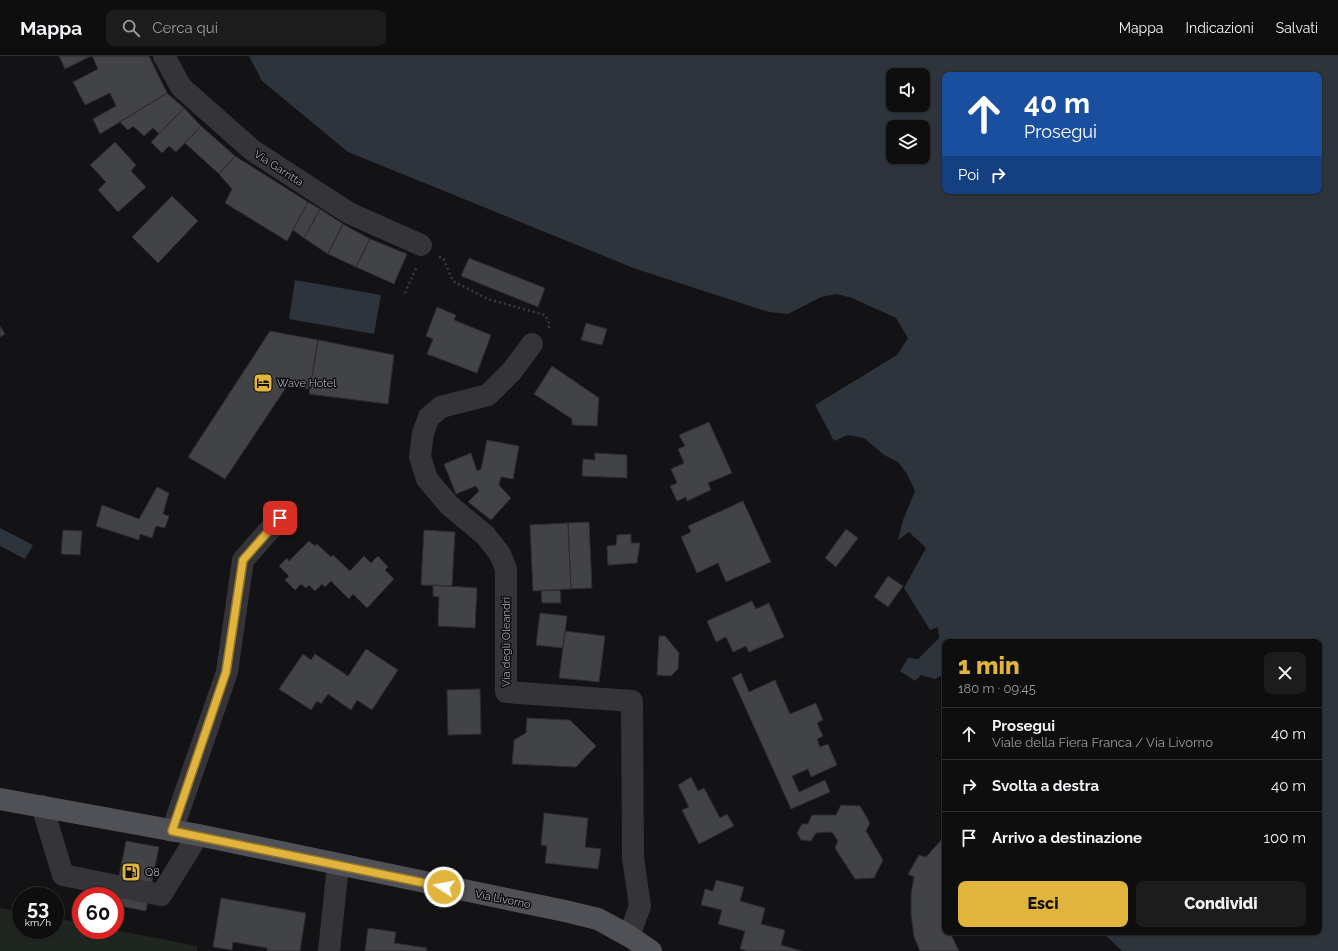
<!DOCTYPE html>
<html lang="it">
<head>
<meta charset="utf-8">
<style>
  :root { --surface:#0e0e0f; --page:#1c1c1d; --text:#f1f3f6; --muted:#9b9c9e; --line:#2e2e2f; --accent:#e1b43d }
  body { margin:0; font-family:Raleway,sans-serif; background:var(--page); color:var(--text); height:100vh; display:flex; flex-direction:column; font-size:15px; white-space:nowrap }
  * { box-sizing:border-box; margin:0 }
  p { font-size:13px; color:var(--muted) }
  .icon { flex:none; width:22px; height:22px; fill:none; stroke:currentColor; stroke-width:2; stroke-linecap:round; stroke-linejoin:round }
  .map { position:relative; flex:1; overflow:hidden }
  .details { position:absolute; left:942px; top:583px; width:380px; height:296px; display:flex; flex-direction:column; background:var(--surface); border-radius:8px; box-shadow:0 1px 3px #0004,0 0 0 1px var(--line) }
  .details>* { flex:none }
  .top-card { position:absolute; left:942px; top:16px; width:380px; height:122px; border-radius:8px; box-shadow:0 1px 3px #0004,0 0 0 1px var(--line); background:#1a4fa0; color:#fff; overflow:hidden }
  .buttons { position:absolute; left:886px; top:12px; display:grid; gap:8px }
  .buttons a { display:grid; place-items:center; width:44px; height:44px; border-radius:8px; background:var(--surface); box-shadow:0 1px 3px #0004,0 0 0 1px var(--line); font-size:20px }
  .speed { position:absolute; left:12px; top:831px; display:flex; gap:8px; font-size:20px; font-weight:700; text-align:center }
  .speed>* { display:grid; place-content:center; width:52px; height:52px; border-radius:50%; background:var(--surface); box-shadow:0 1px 3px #0004,0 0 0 1px var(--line); line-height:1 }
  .speed small { font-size:10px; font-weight:400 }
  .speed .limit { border:6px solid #d22; background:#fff; color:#111 }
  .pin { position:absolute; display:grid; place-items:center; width:34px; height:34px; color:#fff; margin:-17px; border-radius:8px; box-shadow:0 2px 6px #0006 }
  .me { position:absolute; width:44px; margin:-22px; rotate:281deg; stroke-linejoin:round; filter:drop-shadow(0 0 3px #0008) }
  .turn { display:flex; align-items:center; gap:14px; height:84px; padding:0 16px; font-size:18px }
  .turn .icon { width:52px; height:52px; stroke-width:2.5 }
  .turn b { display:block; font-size:28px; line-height:34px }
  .then { display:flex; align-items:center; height:38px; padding:0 16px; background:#0003; gap:8px; font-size:15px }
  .round { display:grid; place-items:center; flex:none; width:42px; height:42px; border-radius:8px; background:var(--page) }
  .summary { display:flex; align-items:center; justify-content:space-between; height:68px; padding:0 16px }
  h1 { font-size:24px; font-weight:800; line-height:30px; color:var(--accent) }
  .button { display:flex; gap:8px; margin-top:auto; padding:8px 16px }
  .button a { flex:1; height:46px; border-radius:8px; background:var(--accent); color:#111; font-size:16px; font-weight:800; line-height:46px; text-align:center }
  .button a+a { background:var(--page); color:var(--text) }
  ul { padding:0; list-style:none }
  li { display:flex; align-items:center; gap:12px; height:52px; padding:0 16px; border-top:1px solid var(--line) }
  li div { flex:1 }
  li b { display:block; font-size:15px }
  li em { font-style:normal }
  header { display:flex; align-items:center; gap:24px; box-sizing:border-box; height:56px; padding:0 20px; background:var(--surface); border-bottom:1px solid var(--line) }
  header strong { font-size:19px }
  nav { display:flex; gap:22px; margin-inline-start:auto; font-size:14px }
  .search { width:280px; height:36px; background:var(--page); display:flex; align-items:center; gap:10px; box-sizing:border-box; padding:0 14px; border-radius:8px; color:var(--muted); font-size:15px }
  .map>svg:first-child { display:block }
  .green { fill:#1f2620 }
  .water { fill:#2d343b; fill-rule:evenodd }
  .building { fill:#424347; stroke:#2d2d30 }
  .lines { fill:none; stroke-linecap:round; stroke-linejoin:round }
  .path { stroke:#3a3b3f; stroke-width:2.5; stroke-dasharray:2 3; stroke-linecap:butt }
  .minor { stroke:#343439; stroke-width:22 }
  .major { stroke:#505157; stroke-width:22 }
  .route-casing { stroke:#927528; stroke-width:10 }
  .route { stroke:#e1b43d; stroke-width:7 }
  .labels { text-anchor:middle; stroke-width:3; stroke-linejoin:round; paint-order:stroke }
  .street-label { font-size:11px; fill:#a5a9b3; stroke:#0e0e0f }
  .poi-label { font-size:11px; fill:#a5a9b3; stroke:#0e0e0f; text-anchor:start }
</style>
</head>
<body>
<header>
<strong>Mappa</strong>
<div class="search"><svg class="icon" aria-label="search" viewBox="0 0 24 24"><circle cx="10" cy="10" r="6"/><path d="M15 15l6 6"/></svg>Cerca qui</div>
<nav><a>Mappa</a><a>Indicazioni</a><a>Salvati</a></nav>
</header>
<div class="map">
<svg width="1338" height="895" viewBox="0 0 1338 895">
  <rect width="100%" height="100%" fill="#131214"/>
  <path class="green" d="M0,852L21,856V874H55V862L81,867V874H115L197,890V895H0Z"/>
  <path class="water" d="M249,0H1338V895H1122L1102,876H1319V586H945V618L935,623L921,619L915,625L900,615L908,602L918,603L939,582L938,571L930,574L904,532L926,492L909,476L898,484L903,464L915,435L907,418L898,406L884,399L864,382L848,379L834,385L815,349L897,299L908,282L896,262L852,242L837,238L821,241L788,258L769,256L636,213L348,96L262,25ZM893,19H923V49H893ZM945,19H1319V135H945ZM893,71H923V101H893Z
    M295,224L381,239L374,278L289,263Z
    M0,472L33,489L25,503L0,490Z"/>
  <path class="building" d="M59,0H91L65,13Z
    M92,0H149L167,37L100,78L93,63L116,50L110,37L85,49L73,26L98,13Z
    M167,37L184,52L159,78L153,72L144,80L133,70L128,74L120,66Z
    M184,52L201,70L176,96L169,90L162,97L151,86Z
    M201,70L235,100L219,118L185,87Z
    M115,86L136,109L131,115L146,131L118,156L98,134L106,126L90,109Z
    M235,100L308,146L287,185L225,147L232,133L219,118Z
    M172,140L198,165L158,207L132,181Z
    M308,146L320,153L304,182L293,174Z
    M320,153L343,168L328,198L304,182Z
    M343,168L370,183L356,211L328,198Z
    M370,183L407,198L394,228L356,211Z
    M469,202L545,232L538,251L461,220Z
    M437,251L456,259L454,264L491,279L477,317L427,298L433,283L426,280Z
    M586,267L607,273L602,289L581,284Z
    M0,270L5,278L0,281Z
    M270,275L318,284L310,333L287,330L225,423L188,401Z
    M318,284L394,299L388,348L309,338Z
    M552,310L599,342L597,370L572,369V363L534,338Z
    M709,366L732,417L708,427L711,434L687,445L686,441L677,445L670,430L677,427L671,413L684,407L678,393L685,390L679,379Z
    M487,384L519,390L513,423L501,421L499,429L511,442L491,464L468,446L479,435L476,430L456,438L444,408L471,397L477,415L481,413Z
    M595,397L627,399V422L582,420L583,403L595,404Z
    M157,431L169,437L163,458L169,460L165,472L156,470L152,482L140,478L139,484L96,470L102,449L139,463Z
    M743,445L771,506L726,526L718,507L697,517L681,481L691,476L688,470Z
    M589,466L592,532L571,533L568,467Z
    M568,467L571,533L533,535L530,469Z
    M846,473L858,482L836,511L825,502Z
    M63,474L82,475L80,499L61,498Z
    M424,474L455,476L452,530L421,529Z
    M631,478V487H640L637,507L608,509L607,490L616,489L617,479Z
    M309,485L315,490L317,488L331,501L333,499L350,515L364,500L371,507L378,500L388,511L385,514L394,523L367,552L353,538L349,543L331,525L325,531L322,528L315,535L309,529L306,532L301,528L295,534L285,524L289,520L279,510L287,502L289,505Z
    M888,520L903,530L888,551L874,541Z
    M433,529L477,532L475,572L438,570L439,541L433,540Z
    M560,534L561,547H542L541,535Z
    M752,545L756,553L769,547L784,581L749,596L746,590L733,596L726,581L716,586L707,565Z
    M540,557L567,560L563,592L536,589Z
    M565,575L605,580L599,626L559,622Z
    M659,580H665L679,597L678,613L671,620L657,619Z
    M366,593L398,614L372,654L357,644L351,654L328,638L321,648L317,645L311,654L279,633L303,598L311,604L315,598L348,620Z
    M741,617L749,636L775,624L790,658L816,647L823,664L817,667L823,680L817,683L820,691L828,688L837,709L811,721L808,713L792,720L799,736L825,724L830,736L791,753L732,622Z
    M480,633L481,678L448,679L447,634Z
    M527,662L570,664L596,690L576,711L512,708L514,684L526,677Z
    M691,721L698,735L704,732L720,762L727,758L734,770L699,788L682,754L689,751L678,729Z
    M841,749L860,750L870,767L866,775L883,804L874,822L855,823L835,792L838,785L832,776L816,777L811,785L801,784L797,777L802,768H808L812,759H836Z
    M544,757L588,762L585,791L601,793L598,813L545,807L547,790L541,789Z
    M945,780V821L942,834L945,876H950L959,895H920L914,881L911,858V838L914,821L908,818L919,799L926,801Z
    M126,785L159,791L146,855L115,849V840Z
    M716,824L744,831L740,845L765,852L761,868L785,874L781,889L802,895H748L740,893L745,875L718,868L722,854L701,849L705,833L713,835Z
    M221,842L306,857L300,895H267V892L233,886L232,894L213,891Z
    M368,872L396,876L394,887L427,892L426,895H365Z"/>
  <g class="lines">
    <path class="path" d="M439,201L443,202L453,225L488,243L545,259L550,269L548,272
      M405,237L417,210"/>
    <path class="minor" d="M164,0L181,31L252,94L349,157L421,189
      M532,288L512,315L488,339L441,351L429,361L423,377L420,401L427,423L449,449L485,479L500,498L506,513V636L632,645L633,802L640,850L629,880
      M42,750L63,819L161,839L198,779
      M172,775L227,616L243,504L280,462
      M329,895L338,810"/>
    <path class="major" d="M0,743L198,779L565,855L598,863L629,880L651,895"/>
  </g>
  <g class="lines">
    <g class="route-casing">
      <path id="route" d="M280,462L243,504L226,616L172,775L444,831"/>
    </g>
    <use href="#route" class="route"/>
  </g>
  <defs>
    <g id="hotel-square" transform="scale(1)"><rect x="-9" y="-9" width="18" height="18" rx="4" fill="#e1b43d" stroke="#0e0e0f"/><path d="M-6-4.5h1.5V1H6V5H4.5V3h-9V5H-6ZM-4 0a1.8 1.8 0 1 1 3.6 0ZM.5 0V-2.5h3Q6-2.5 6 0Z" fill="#111"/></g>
    <g id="fuel-square" transform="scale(1)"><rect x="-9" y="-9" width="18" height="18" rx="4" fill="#e1b43d" stroke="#0e0e0f"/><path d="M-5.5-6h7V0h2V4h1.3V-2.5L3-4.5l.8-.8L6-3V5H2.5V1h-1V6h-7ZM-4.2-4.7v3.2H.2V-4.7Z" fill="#111"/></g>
  </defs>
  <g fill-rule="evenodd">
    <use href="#hotel-square" x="263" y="327"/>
    <use href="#fuel-square" x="131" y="816"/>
  </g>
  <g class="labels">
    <g class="street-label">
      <text transform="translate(279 112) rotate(33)" y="4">Via Garritta</text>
      <text transform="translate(506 586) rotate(-90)" y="4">Via degli Oleandri</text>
      <text transform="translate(503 843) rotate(11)" y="4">Via Livorno</text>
    </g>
    <g class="poi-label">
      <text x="277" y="331">Wave Hotel</text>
      <text x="145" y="820">Q8</text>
    </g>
  </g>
</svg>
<div class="buttons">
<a><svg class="icon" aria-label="sound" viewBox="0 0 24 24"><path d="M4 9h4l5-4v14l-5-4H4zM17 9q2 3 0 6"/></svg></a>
<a><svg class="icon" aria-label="layers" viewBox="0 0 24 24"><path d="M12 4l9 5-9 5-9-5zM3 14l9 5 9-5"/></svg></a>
</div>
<div class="speed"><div>53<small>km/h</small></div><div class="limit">60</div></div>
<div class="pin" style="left:280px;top:462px;background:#d93025"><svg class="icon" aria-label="arrive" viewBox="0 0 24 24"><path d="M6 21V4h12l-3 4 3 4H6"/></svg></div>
<svg class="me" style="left:444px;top:831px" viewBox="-20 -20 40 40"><circle r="17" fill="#e1b43d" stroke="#fff" stroke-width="3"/><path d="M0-11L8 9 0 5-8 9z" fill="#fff"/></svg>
<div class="top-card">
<div class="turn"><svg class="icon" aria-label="ahead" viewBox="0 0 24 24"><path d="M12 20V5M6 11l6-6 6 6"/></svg><div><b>40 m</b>Prosegui</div></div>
<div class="then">Poi<svg class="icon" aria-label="right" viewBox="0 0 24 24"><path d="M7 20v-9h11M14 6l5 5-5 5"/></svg></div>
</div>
<section class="details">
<div class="summary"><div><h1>1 min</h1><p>180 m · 09:45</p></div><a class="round"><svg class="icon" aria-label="close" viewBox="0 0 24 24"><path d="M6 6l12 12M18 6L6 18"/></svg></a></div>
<ul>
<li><svg class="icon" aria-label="ahead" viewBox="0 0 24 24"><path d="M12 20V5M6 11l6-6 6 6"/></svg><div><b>Prosegui</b><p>Viale della Fiera Franca / Via Livorno</p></div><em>40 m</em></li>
<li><svg class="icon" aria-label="right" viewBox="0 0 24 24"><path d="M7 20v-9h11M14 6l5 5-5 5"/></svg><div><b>Svolta a destra</b></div><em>40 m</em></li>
<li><svg class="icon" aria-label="arrive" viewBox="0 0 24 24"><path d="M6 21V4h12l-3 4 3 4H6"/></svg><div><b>Arrivo a destinazione</b></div><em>100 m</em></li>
</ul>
<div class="button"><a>Esci</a><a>Condividi</a></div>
</section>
</div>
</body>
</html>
